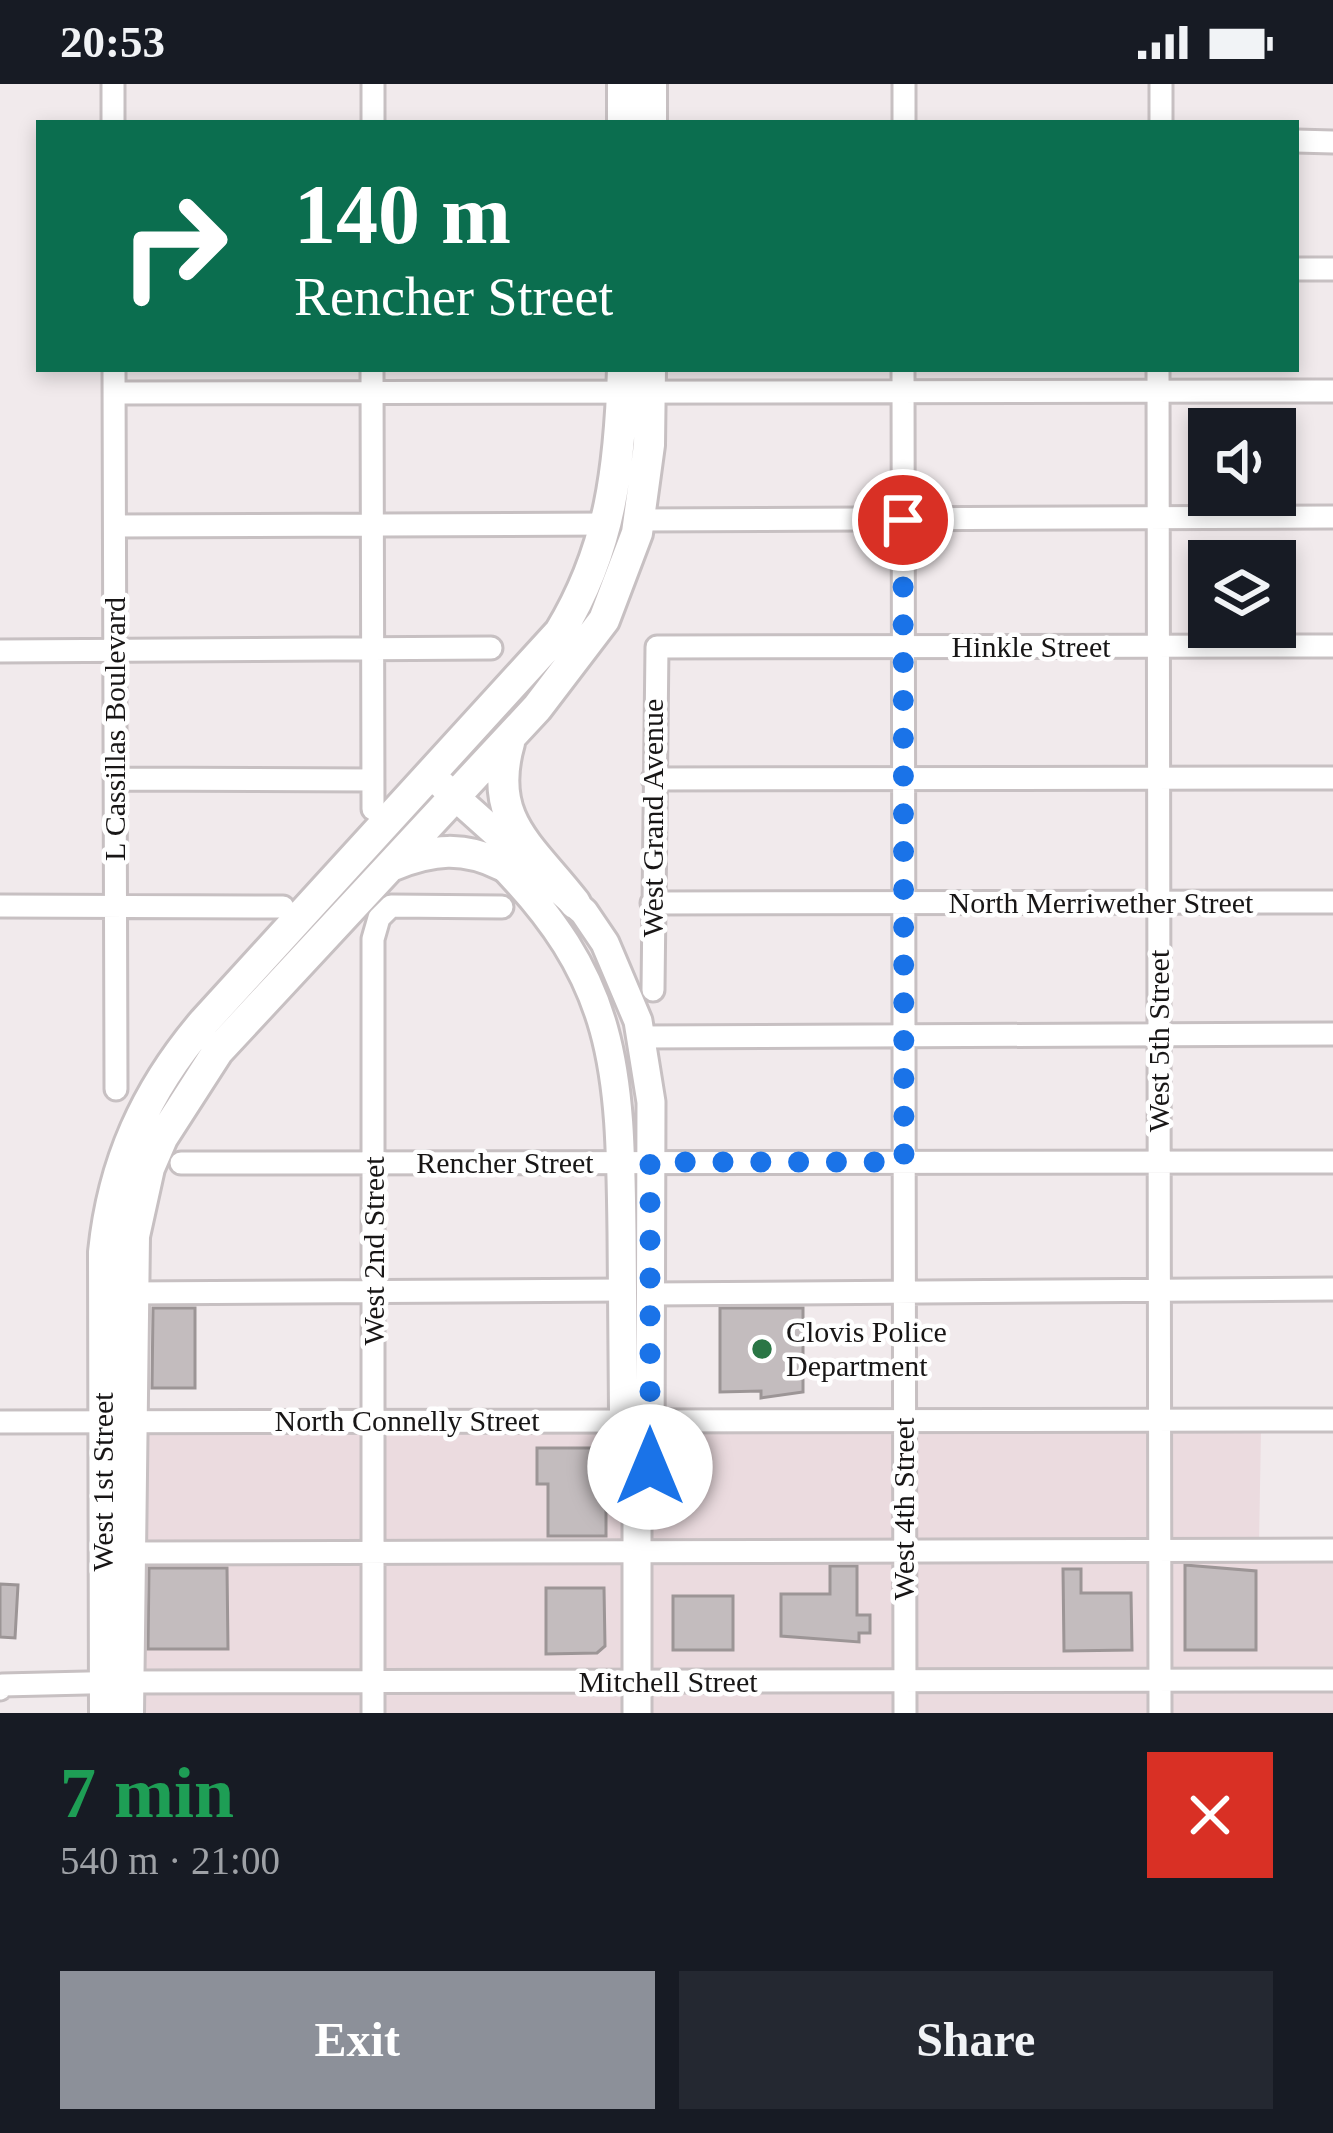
<!DOCTYPE html>
<html lang="en">
<head>
<meta charset="utf-8">
<style>
  :root { --surface:#171b24; --page:#242831; --text:#f1f3f6; --muted:#9ea1a6; --accent:#8c9099 }
  body { margin:0; font-family:"Times New Roman",serif; background:var(--page); color:var(--text); height:100vh; display:flex; flex-direction:column; font-size:45px; white-space:nowrap }
  * { box-sizing:border-box; margin:0 }
  p { font-size:39px; color:var(--muted) }
  .icon { flex:none; width:66px; height:66px; fill:none; stroke:currentColor; stroke-width:2; stroke-linecap:round; stroke-linejoin:round }
  .map { position:relative; height:1629px; overflow:hidden }
  .drawer { display:flex; flex-direction:column; background:var(--surface); flex:1 }
  .drawer>* { flex:none }
  .banner { position:absolute; left:36px; top:36px; width:1263px; height:252px; border-radius:0px; box-shadow:0 6px 18px #0003; background:#0b6e4f; color:#fff; overflow:hidden }
  .controls { position:absolute; left:1188px; top:324px; display:grid; gap:24px }
  .controls a { display:grid; place-items:center; width:108px; height:108px; border-radius:0px; background:var(--surface); box-shadow:0 6px 18px #0003; font-size:60px }
  .pin { position:absolute; display:grid; place-items:center; width:102px; height:102px; color:#fff; margin:-51px; border:6px solid #fff; border-radius:50%; box-shadow:0 3px 12px #0007 }
  .me { position:absolute; width:132px; margin:-66px; rotate:0deg; stroke-linejoin:round; filter:drop-shadow(0 0 9px #0008) }
  .turn { display:flex; align-items:center; gap:42px; height:252px; padding:0 60px; font-size:54px }
  .turn .icon { width:156px; height:156px; stroke-width:2.5 }
  .turn b { display:block; font-size:84px; line-height:102px }
  .round { display:grid; place-items:center; flex:none; width:126px; height:126px; border-radius:0px; background:var(--page) }
  .headline { display:flex; align-items:center; justify-content:space-between; height:204px; padding:0 60px }
  h1 { font-size:72px; font-weight:700; line-height:90px; color:#1e9e55 }
  .cta { display:flex; gap:24px; margin-top:auto; padding:24px 60px }
  .cta a { flex:1; height:138px; border-radius:0px; background:var(--accent); color:#fff; font-size:48px; font-weight:700; line-height:138px; text-align:center }
  .cta a+a { background:var(--page); color:var(--text) }
  .status { display:flex; justify-content:space-between; align-items:center; height:84px; padding:0 60px; background:var(--surface); direction:ltr }
  .status svg { height:33px; fill:currentColor }
  .map>svg:first-child { display:block }
  .built { fill:#ebdbdf }
  .building { fill:#c3bcbe; stroke:#9c9596; stroke-width:3 }
  .lines { fill:none; stroke-linecap:round; stroke-linejoin:round }
  .minor-casing { stroke:#c7c0c2; stroke-width:27 }
  .major-casing { stroke:#c7c0c2; stroke-width:33 }
  .highway-casing { stroke:#c7c0c2; stroke-width:36 }
  .minor { stroke:#fff; stroke-width:21 }
  .major { stroke:#fff; stroke-width:27 }
  .highway { stroke:#fff; stroke-width:30 }
  .route { stroke:#1a73e8; stroke-width:21; stroke-dasharray:0 37.8 }
  .poi-dot { fill:#2a7645; stroke:#fff; stroke-width:4.5 }
  .labels { text-anchor:middle; stroke-width:9; stroke-linejoin:round; paint-order:stroke }
  .street-label { font-size:30px; fill:#181616; stroke:#fff }
  .poi-label { font-size:30px; fill:#181616; stroke:#fff; text-anchor:start }
</style>
</head>
<body>
<div class="status"><b>20:53</b><svg viewBox="0 0 49 12"><path d="M0 12V9h3v3zM5 12V6h3v6zM10 12V3h3v9zM15 12V0h3v12zM26 1h20v11H26zM47 4h2v5h-2z"/></svg></div>
<div class="map">
<svg width="1333" height="1629" viewBox="0 0 1333 1629">
  <rect width="100%" height="100%" fill="#f1eaec"/>
  <path class="built" d="M1261,1347L1259,1460L1333,1459V1629H139L140,1351Z"/>
  <path class="building" d="M153,1224H195V1304H152Z
    M720,1224H803V1308L761,1314V1307L720,1308Z
    M537,1364H606V1452H548V1400H537Z
    M1185,1481L1256,1487V1566H1185Z
    M830,1482H857V1531H870V1549H859V1558L781,1552V1510H830Z
    M149,1484H227L228,1565H148Z
    M1063,1485H1081V1509H1131L1132,1566L1064,1567Z
    M0,1500L18,1501L15,1554L0,1553Z
    M546,1504H604L605,1562L597,1569L546,1570Z
    M673,1512H733V1566H673Z"/>
  <g class="lines">
    <g class="minor-casing">
      <path id="minor" d="M373,0V39
        M904,0V39
        M1161,0V39
        M113,39V0
        M1296,57L1333,58
        M1296,185H1333
        M114,285L116,1005
        M372,285L373,725
        M903,285L905,1629
        M1158,285L1160,1629
        M115,309L1333,307
        M640,436L1333,433
        M115,442L609,440
        M0,567L491,564
        M115,695L373,696
        M653,695L1333,694
        M652,819L1333,818
        M0,822L283,823
        M653,906L657,563L1333,562
        M642,953L1333,950
        M181,1079L1333,1078
        M130,1209L623,1206
        M650,1210L1333,1205
        M0,1338L1333,1336
        M129,1469L1333,1466
        M0,1605L2,1601L129,1598L1333,1596
        M373,1629V855L379,834L391,822L502,823"/>
    </g>
    <g class="major-casing">
      <path id="major" d="M432,692L584,828L605,859L638,937L651,1018L650,1383L637,1418V1629
        M494,773C618,895 620,984 622,1149C623,1229 623,1308 624,1388L637,1418"/>
    </g>
    <g class="highway-casing">
      <path id="highway" d="M623,39V0
        M651,39V0
        M509,659C487,736 531,762 575,819
        M393,781C433,765 463,762 502,781
        M105,1629L104,1168C113,1079 146,1006 204,938L560,548C611,464 620,382 623,285
        M128,1629L134,1152L149,1084L162,1054L218,967L537,624L604,536L637,449L649,361L650,285"/>
    </g>
    <use href="#minor" class="minor"/>
    <use href="#major" class="major"/>
    <use href="#highway" class="highway"/>
  </g>
  <g class="lines">
    <path class="route" d="M650,1383V1078H904L903,436"/>
  </g>
  <circle class="poi-dot" cx="762" cy="1265" r="12"/>
  <g class="labels">
    <g class="street-label">
      <text x="1031" y="573">Hinkle Street</text>
      <text transform="translate(115 645) rotate(-90)" y="10">L Cassillas Boulevard</text>
      <text transform="translate(653 734) rotate(-90)" y="10">West Grand Avenue</text>
      <text x="1101" y="829">North Merriwether Street</text>
      <text transform="translate(1159 957) rotate(-90)" y="10">West 5th Street</text>
      <text x="505" y="1089">Rencher Street</text>
      <text transform="translate(374 1167) rotate(-90)" y="10">West 2nd Street</text>
      <text x="407" y="1347">North Connelly Street</text>
      <text transform="translate(103 1398) rotate(-90)" y="10">West 1st Street</text>
      <text transform="translate(904 1425) rotate(-90)" y="10">West 4th Street</text>
      <text x="668" y="1608">Mitchell Street</text>
    </g>
    <g class="poi-label">
      <text x="786" y="1258">Clovis Police<tspan x="786" dy="34">Department</tspan></text>
    </g>
  </g>
</svg>
<div class="controls">
<a><svg class="icon" aria-label="sound" viewBox="0 0 24 24"><path d="M4 9h4l5-4v14l-5-4H4zM17 9q2 3 0 6"/></svg></a>
<a><svg class="icon" aria-label="layers" viewBox="0 0 24 24"><path d="M12 4l9 5-9 5-9-5zM3 14l9 5 9-5"/></svg></a>
</div>
<div class="pin" style="left:903px;top:436px;background:#d93025"><svg class="icon" aria-label="arrive" viewBox="0 0 24 24"><path d="M6 21V4h12l-3 4 3 4H6"/></svg></div>
<svg class="me" style="left:650px;top:1383px" viewBox="-20 -20 40 40"><circle r="19" fill="#fff"/><path d="M0-13L10 11 0 6-10 11z" fill="#1a73e8"/></svg>
<div class="banner">
<div class="turn"><svg class="icon" aria-label="right" viewBox="0 0 24 24"><path d="M7 20v-9h11M14 6l5 5-5 5"/></svg><div><b>140 m</b>Rencher Street</div></div>
</div>
</div>
<section class="drawer">
<div class="headline"><div><h1>7 min</h1><p>540 m · 21:00</p></div><a class="round" style="background:#d93025;color:#fff"><svg class="icon" aria-label="close" viewBox="0 0 24 24"><path d="M6 6l12 12M18 6L6 18"/></svg></a></div>
<div class="cta"><a>Exit</a><a>Share</a></div>
</section>
</body>
</html>
